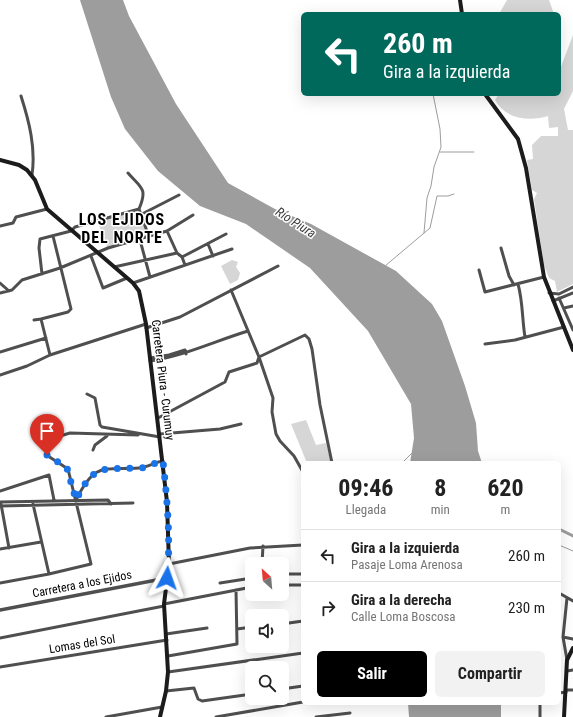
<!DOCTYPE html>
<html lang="es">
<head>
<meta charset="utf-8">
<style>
  :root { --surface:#fff; --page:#f2f2f2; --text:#222; --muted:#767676; --line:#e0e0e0; --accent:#000 }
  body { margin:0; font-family:"Roboto Condensed",sans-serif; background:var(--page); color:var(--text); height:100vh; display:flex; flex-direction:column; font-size:15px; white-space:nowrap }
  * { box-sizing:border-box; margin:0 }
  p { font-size:13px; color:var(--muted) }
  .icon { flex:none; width:22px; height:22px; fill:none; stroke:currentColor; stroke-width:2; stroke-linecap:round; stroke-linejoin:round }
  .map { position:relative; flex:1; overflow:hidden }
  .side { position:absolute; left:301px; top:461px; width:260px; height:244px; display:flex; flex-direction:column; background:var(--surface); border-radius:6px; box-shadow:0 4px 16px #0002 }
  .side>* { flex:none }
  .top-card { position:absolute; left:301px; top:12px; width:260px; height:84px; border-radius:6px; box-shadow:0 4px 16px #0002; background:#00695c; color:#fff; overflow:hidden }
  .needle { width:26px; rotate:334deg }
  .controls { position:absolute; left:245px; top:557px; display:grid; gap:8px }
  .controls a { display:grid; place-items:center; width:44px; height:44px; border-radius:6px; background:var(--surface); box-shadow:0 4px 16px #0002; font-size:20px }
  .pin { position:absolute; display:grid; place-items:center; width:34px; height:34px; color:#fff; margin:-41px -17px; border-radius:50% 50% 50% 0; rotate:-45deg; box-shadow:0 0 4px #0007 }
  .pin .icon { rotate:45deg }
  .me { position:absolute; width:44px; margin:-22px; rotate:4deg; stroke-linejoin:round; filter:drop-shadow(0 0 3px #0008) }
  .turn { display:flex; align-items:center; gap:14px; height:84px; padding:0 16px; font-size:18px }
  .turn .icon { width:52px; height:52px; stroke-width:2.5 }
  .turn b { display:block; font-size:28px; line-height:34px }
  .eta { display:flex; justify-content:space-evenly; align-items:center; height:68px; text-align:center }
  .eta b { font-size:24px; font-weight:700; line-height:28px }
  .button { display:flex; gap:8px; margin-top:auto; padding:8px 16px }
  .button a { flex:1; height:46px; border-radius:6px; background:var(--accent); color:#fff; font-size:16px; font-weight:700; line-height:46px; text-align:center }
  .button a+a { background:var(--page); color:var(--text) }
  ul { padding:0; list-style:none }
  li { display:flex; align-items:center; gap:12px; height:52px; padding:0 16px; border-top:1px solid var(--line) }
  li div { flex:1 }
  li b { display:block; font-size:15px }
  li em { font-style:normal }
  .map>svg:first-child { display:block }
  .green { fill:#d6d6d6 }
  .water { fill:#9d9d9d }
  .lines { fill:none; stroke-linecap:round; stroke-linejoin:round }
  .stream { stroke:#9d9d9d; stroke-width:1 }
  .canal { stroke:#9d9d9d; stroke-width:3 }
  .minor { stroke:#4f4f4f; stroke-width:3 }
  .tertiary { stroke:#4f4f4f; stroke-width:3.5 }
  .secondary { stroke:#1c1c1c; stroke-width:4 }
  .route { stroke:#1a73e8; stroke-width:7; stroke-dasharray:0 12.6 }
  .labels { text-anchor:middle; stroke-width:3; stroke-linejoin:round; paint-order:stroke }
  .street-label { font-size:12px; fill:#000; stroke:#fff }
  .water-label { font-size:13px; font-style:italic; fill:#3e3e3e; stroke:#fff }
  .district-label { font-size:16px; font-weight:bold; letter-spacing:1px; fill:#000; stroke:#fff }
</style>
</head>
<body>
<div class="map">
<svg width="573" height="717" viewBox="0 0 573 717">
  <rect width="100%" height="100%" fill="#fff"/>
  <path class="green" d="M507,0H549L554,14H499Z
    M573,35V91L564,109L568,130H573V284L557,292L555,281L549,278L544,265L534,199L537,193L532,190L527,160L533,159L532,145L541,136H558V127L549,128L548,116C529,122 505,119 495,100L499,94H559V72Z
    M138,210L147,235L107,247L98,222Z
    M232,260L238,262L236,267L240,273L238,280L230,284L221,266Z
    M306,420L316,445L326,443L331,463H307L291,424Z"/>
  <path class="water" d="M80,0H123L129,16L176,104L228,183L275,209L311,224L396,271L432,304L442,321L465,386L476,423L478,451L482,463H410L414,438L411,404L368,331L310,268L246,224L200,206L158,171L125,129L111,97Z
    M408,703H501V717H409Z"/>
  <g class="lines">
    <path class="stream" d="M440,152H474
      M424,233L427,198L431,186L434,167L441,147L440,129L433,94
      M385,266L430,228L437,196H448L454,194
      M402,463L412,453
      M559,545L573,551"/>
    <path class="canal" d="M559,529L573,536"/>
    <path class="minor" d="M21,96C29,121 36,148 32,175
      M128,173C141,188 148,188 139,209L149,237
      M142,214L179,195
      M0,226L13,223L16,217L47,209
      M167,231L177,253L182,257L185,265
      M140,240L150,277
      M208,244L213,256
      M501,248L509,276L514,285
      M91,256L103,288L127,278
      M182,257L226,234
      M114,267L177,253
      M479,270L485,292L544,277
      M42,274L39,248L40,239L71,231L75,227L139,209
      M0,283L9,291
      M133,283L232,249
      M518,284C523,302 522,319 525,337
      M231,290L259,357L273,398L272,412L276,434L280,441L294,456L303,472
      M0,293L12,290L22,280L60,268L108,248L167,231L193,215
      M549,293L559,294L573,287
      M559,298L573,330
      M553,301L573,293
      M564,308L573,306
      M41,319L68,312L71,309L53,236
      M34,320L41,319L50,355
      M146,328L180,317L278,266
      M485,344L515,340L564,327
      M0,352L46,338
      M150,358L169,355L185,350L186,354
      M150,361C184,356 215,341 248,331
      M0,375L27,366L50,355L146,324
      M87,394L95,398L100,425L102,427L160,437
      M158,418L225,382L229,372L257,363L259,357L305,335L309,339L312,349L320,405L332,463
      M38.5 428a2.5 2.5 0 1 1 5 0a2.5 2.5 0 1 1-5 0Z
      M160,434L220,429L241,424
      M60,436L70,433L138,435
      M93,450L95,445L107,436
      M0,491L49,475L54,500
      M76,500C95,462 102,470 139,468C147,468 155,462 163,461
      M0,502L108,500L111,504
      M1,504L9,548
      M33,504L49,574
      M0,506L133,503
      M0,549L41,542
      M169,564L250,548L303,545
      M262,564L263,546
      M282,574H303
      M0,583L49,574L91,564L68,469L48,456L39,429
      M220,583L252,578
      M282,585H303
      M559,593L573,601
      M164,604L252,587
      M282,624L303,621
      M237,629L252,627
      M166,634L207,628
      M563,637L573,639
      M0,638L164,606
      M168,656L237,644L236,590
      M567,660L563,637L567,598
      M0,667L167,640
      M567,671L573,670
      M168,672L303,653
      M282,689L303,686
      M566,690H573
      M166,691L194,688L198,699L202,701L252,694
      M559,693L566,692
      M106,717L162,707
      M216,717L303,702
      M316,717L350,713
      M540,717V703"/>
    <path class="tertiary" d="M0,610L167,578"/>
    <path class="secondary" d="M460,0L462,14
      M485,94L518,139L526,168L544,277L573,350
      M0,160L19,165L27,170L35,180L47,209L133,283L139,291L146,324L167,502L169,564L164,604L168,672L166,691L160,717
      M564,717L567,660L573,648"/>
  </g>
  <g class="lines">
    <path class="route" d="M47,455L67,468L76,500C95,462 102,470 139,468C147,468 155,462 163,461C167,499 171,539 167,578"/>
  </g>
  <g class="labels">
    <g class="street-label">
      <text transform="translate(163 380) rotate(83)" y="4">Carretera Piura - Curumuy</text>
      <text transform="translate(82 584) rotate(-11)" y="4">Carretera a los Ejidos</text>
      <text transform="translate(82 644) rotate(-9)" y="4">Lomas del Sol</text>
    </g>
    <g class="water-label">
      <text transform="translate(296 222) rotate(33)" y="5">Río Piura</text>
    </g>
    <g class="district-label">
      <text x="122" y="225">LOS EJIDOS<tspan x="122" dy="18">DEL NORTE</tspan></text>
    </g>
  </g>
</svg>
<div class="controls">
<a><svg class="needle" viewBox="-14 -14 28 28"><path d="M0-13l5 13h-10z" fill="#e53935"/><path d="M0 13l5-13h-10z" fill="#767676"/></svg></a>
<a><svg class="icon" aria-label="sound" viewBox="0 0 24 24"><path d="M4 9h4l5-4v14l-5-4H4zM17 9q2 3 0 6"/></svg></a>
<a><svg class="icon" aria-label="search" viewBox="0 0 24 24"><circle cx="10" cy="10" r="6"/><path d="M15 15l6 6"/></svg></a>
</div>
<div class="pin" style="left:47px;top:455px;background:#d93025"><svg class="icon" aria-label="arrive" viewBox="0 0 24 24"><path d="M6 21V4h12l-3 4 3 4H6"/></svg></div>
<svg class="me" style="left:167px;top:578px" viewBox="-20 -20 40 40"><path d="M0-17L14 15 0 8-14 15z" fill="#1a73e8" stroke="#fff" stroke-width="4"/></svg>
<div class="top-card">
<div class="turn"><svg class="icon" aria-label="left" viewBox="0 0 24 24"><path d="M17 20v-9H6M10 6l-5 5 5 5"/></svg><div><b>260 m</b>Gira a la izquierda</div></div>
</div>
<section class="side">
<div class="eta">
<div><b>09:46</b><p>Llegada</p></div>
<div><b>8</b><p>min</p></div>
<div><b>620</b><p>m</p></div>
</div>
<ul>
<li><svg class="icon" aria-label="left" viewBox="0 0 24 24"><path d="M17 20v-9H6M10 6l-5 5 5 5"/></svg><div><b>Gira a la izquierda</b><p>Pasaje Loma Arenosa</p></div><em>260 m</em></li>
<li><svg class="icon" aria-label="right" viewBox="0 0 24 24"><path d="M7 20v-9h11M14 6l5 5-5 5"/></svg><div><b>Gira a la derecha</b><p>Calle Loma Boscosa</p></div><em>230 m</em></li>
</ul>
<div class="button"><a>Salir</a><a>Compartir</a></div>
</section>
</div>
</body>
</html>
